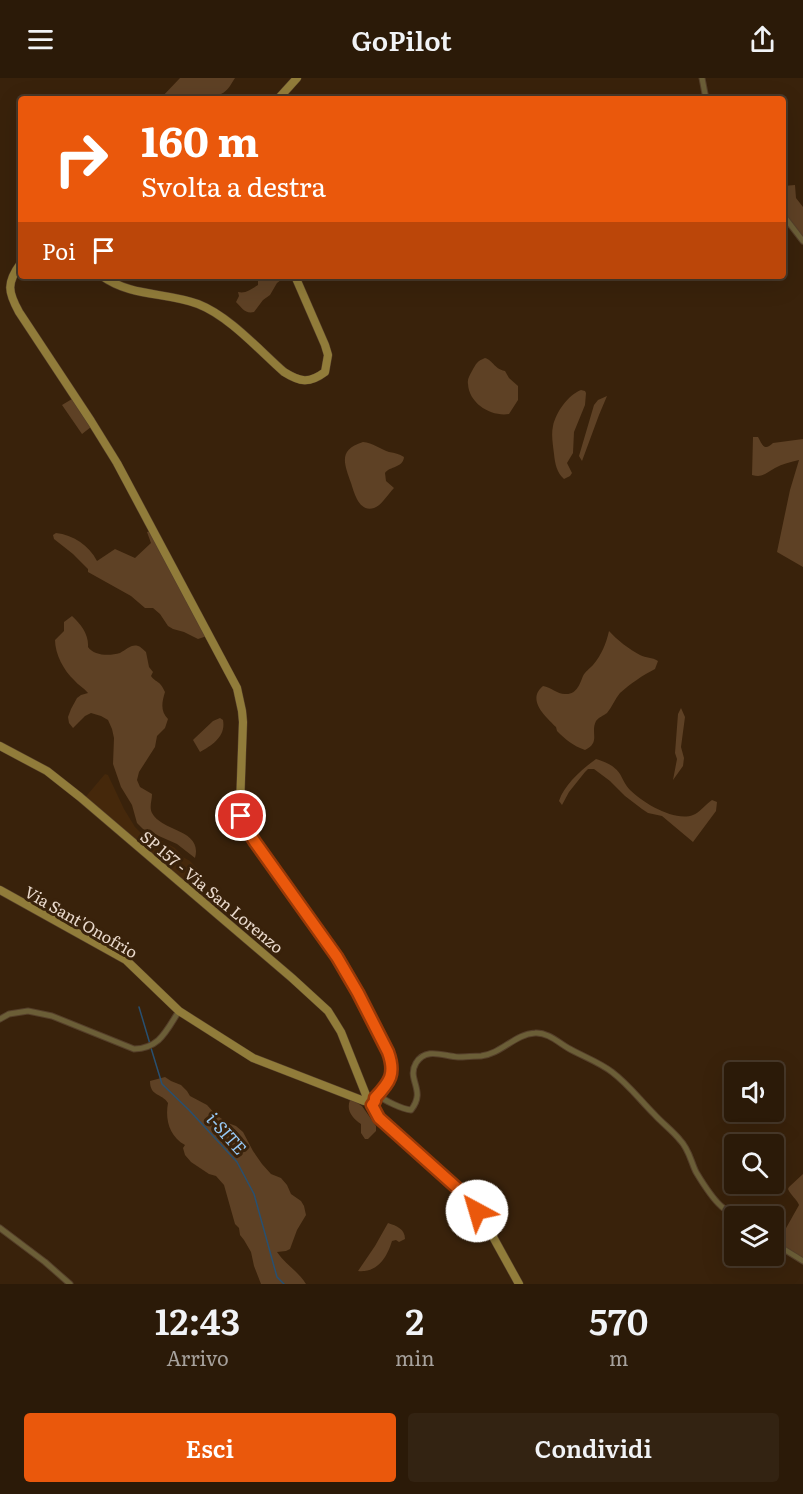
<!DOCTYPE html>
<html lang="it">
<head>
<meta charset="utf-8">
<style>
  :root { --surface:#2b1a08; --page:#332312; --text:#f1f3f6; --muted:#a6a19c; --line:#473829; --accent:#ea580c }
  body { margin:0; font-family:Literata,serif; background:var(--page); color:var(--text); height:100vh; display:flex; flex-direction:column; font-size:22px; white-space:nowrap }
  * { box-sizing:border-box; margin:0 }
  p { font-size:20px; color:var(--muted) }
  .icon { flex:none; width:33px; height:33px; fill:none; stroke:currentColor; stroke-width:2; stroke-linecap:round; stroke-linejoin:round }
  .map { position:relative; height:1206px; overflow:hidden }
  .drawer { display:flex; flex-direction:column; background:var(--surface); flex:1 }
  .drawer>* { flex:none }
  .banner { position:absolute; left:18px; top:18px; width:768px; height:183px; border-radius:6px; box-shadow:0 6px 24px #0002,0 0 0 2px var(--line); background:#ea580c; color:#fff; overflow:hidden }
  .tools { position:absolute; left:724px; top:984px; display:grid; gap:12px }
  .tools a { display:grid; place-items:center; width:60px; height:60px; border-radius:6px; background:var(--surface); box-shadow:0 6px 24px #0002,0 0 0 2px var(--line); font-size:30px }
  .pin { position:absolute; display:grid; place-items:center; width:51px; height:51px; color:#fff; margin:-26px; border:3px solid #fff; border-radius:50%; box-shadow:0 2px 6px #0007 }
  .me { position:absolute; width:66px; margin:-33px; rotate:321deg; stroke-linejoin:round; filter:drop-shadow(0 0 4px #0008) }
  .turn { display:flex; align-items:center; gap:21px; height:126px; padding:0 24px; font-size:27px }
  .turn .icon { width:78px; height:78px; stroke-width:2.5 }
  .turn b { display:block; font-size:42px; line-height:51px }
  .then { display:flex; align-items:center; height:57px; padding:0 24px; background:#0003; gap:12px; font-size:22px }
  .eta { display:flex; justify-content:space-evenly; align-items:center; height:102px; text-align:center }
  .eta b { font-size:36px; font-weight:600; line-height:42px }
  .button { display:flex; gap:12px; margin-top:auto; padding:12px 24px }
  .button a { flex:1; height:69px; border-radius:6px; background:var(--accent); color:#fff; font-size:24px; font-weight:600; line-height:69px; text-align:center }
  .button a+a { background:var(--page); color:var(--text) }
  header { display:flex; justify-content:space-between; align-items:center; height:78px; padding:0 24px; background:var(--surface); font-size:27px; font-weight:600 }
  .map>svg:first-child { display:block }
  .built { fill:#45280b }
  .green { fill:#5e4125 }
  .lines { fill:none; stroke-linecap:round; stroke-linejoin:round }
  .stream { stroke:#285071; stroke-width:1.5 }
  .street-casing { stroke:#553f2a; stroke-width:7 }
  .secondary-casing { stroke:#553f2a; stroke-width:9 }
  .street { stroke:#6b5e37; stroke-width:5 }
  .secondary { stroke:#917c3a; stroke-width:8 }
  .route-casing { stroke:#983908; stroke-width:15 }
  .route { stroke:#ea580c; stroke-width:10 }
  .labels { text-anchor:middle; stroke-width:6; stroke-linejoin:round; paint-order:stroke }
  .street-label { font-size:16px; fill:#eadacd; stroke:#39220b }
  .water-label { font-size:18px; font-style:italic; fill:#97c9f5; stroke:#39220b }
</style>
</head>
<body>
<header><svg class="icon" aria-label="menu" viewBox="0 0 24 24"><path d="M4 6h16M4 12h16M4 18h16"/></svg>GoPilot<svg class="icon" aria-label="share" viewBox="0 0 24 24"><path d="M12 15V3M7 8l5-5 5 5M5 13v7h14v-7"/></svg></header>
<div class="map">
<svg width="803" height="1206" viewBox="0 0 803 1206">
  <rect width="100%" height="100%" fill="#39220b"/>
  <path class="built" d="M105,696L108,697L124,731L135,749L141,755L155,759L175,770L183,779L190,783L200,794L211,813L215,832L83,722Z"/>
  <path class="green" d="M180,0H235C231,6 228,13 221,16C216,18 212,18 206,21H160Z
    M795,107L796,120L803,129V161L783,133V108Z
    M257,198H286L277,205L270,217L263,222L254,234C245,236 242,230 236,224L239,218L238,214C246,216 251,211 258,207V202Z
    M485,280C494,283 493,290 505,293L509,300L518,308V322L509,336C492,339 469,326 468,306C467,301 470,297 472,293C476,286 477,283 485,280Z
    M581,312L585,313L586,315L585,327L574,354L573,375L567,385L572,395L570,398L564,401C557,395 555,386 554,376C553,367 551,357 553,348C556,334 568,317 581,312Z
    M607,318L599,337L582,383L579,378L594,327L598,322Z
    M72,321L91,349L82,356L62,327Z
    M753,359H758C762,366 764,374 773,365L803,361V489L777,474L790,412L799,382C791,384 782,386 775,390C766,395 763,400 752,397Z
    M363,364C373,365 380,371 389,374C395,375 399,376 404,379C403,390 390,388 385,395L386,403L394,410C388,416 381,428 374,430C359,435 354,414 351,405C344,385 338,372 363,364Z
    M151,453L207,558L198,561L184,554L173,551L168,548L160,536L153,530H145L131,518L88,494V491L73,476L54,461L53,457L56,455C73,457 89,467 97,483L115,471L135,480L151,465L147,454Z
    M72,538C81,546 89,557 88,569C94,578 110,578 120,575C126,572 131,566 138,568C140,568 145,573 146,574L149,589L153,594L151,598C156,605 160,602 165,614C162,624 160,633 168,641L165,650L157,658L155,669L139,694L137,702L140,709L152,716C152,723 149,729 152,735C162,754 203,751 195,780L177,766L143,751L137,745L132,727L121,709L113,686L114,660L112,651L108,642L101,638L91,635L85,638L73,650L69,645L68,639L71,631L77,620L81,617L88,615C84,610 78,607 74,602C64,593 55,576 55,562L64,553V544Z
    M609,553C616,561 630,572 640,577C646,580 652,579 658,583L655,591C643,597 630,606 620,615C615,621 612,629 607,635C603,638 599,639 596,643C590,655 601,664 585,672C573,668 565,661 557,653L556,649C546,639 526,622 543,608C551,609 557,616 565,616C577,617 580,605 583,598C585,594 590,590 593,587C602,576 606,566 609,553Z
    M681,630L685,639L681,669L684,680L683,688L673,702L677,681L675,675L678,636Z
    M220,640L223,642C226,658 213,667 200,674L193,662L195,660L213,643Z
    M596,681C605,684 614,687 620,696C623,701 625,707 630,712C643,725 675,744 693,737C699,735 706,726 712,722L717,724L716,733L693,764L662,738L648,735L642,731L625,718L610,703L594,691H588L585,694L569,714L562,727L559,723C564,707 582,691 596,681Z
    M165,999L171,1003L181,1007L187,1013L190,1018L207,1027L216,1037L228,1045L236,1048L243,1054L253,1073L262,1086L271,1096L281,1100L287,1107L291,1116L301,1123L304,1128L306,1137L297,1152L290,1171L286,1173L277,1174C285,1186 298,1193 306,1206H261L254,1188L251,1174L244,1162L240,1157L239,1150L235,1146L224,1107L216,1098L209,1096L191,1084L185,1077L183,1070L185,1067C169,1058 165,1041 168,1025C162,1015 150,1019 150,1003Z
    M350,1022H353L362,1028L376,1048V1053L368,1061H365L361,1055V1046C352,1040 346,1032 350,1022Z
    M803,1096V1181L782,1167L778,1159L785,1152L799,1127C797,1121 791,1118 788,1111L789,1109Z
    M388,1145C397,1148 405,1151 405,1161L399,1164L396,1162L392,1163C387,1179 378,1195 358,1193L375,1168Z"/>
  <g class="lines">
    <path class="stream" d="M139,929L150,966
      M151,970L162,1006L189,1032L237,1084L254,1116L277,1199L284,1206"/>
    <g class="street-casing">
      <path id="street" d="M702,0L706,21
        M783,137L803,163
        M0,941L9,936L28,933L52,938L134,971C160,970 166,953 179,933
        M378,1017C385,1023 402,1031 411,1032C427,1012 406,1002 416,985C426,969 443,978 458,979C465,979 474,978 481,978C501,976 515,956 535,955C547,954 558,964 568,970C582,978 599,984 612,994C628,1006 640,1022 654,1036C662,1045 673,1053 680,1062C689,1071 691,1084 696,1094C702,1104 712,1120 721,1128C725,1132 731,1135 736,1138
        M0,1150L45,1184L70,1206
        M774,1165L803,1183"/>
    </g>
    <g class="secondary-casing">
      <path id="secondary" d="M278,21L297,0
        M21,185C6,205 8,214 19,234L91,343L117,385L237,610L242,633L243,644L240,728L241,738L246,750L255,764L337,879L358,915L388,974C396,996 390,1004 375,1020
        M102,198C131,219 166,214 198,226C229,238 259,272 284,294C300,304 309,306 325,294L328,277L325,267L295,198
        M0,668L47,693L80,719L292,900L328,933L341,954L366,1017
        M0,812L126,882L179,933L253,980L364,1023
        M372,1027L379,1040L466,1118L487,1148L519,1206"/>
    </g>
    <use href="#street" class="street"/>
    <use href="#secondary" class="secondary"/>
  </g>
  <g class="lines">
    <g class="route-casing">
      <path id="route" d="M241,738L246,750L255,764L337,879L358,915L388,974C396,996 390,1004 375,1020V1023L372,1027L379,1040L466,1118L477,1133"/>
    </g>
    <use href="#route" class="route"/>
  </g>
  <g class="labels">
    <g class="street-label">
      <text transform="translate(212 814) rotate(40)" y="6">SP 157 - Via San Lorenzo</text>
      <text transform="translate(81 844) rotate(30)" y="6">Via Sant'Onofrio</text>
    </g>
    <g class="water-label">
      <text transform="translate(226 1056) rotate(48)" y="6">i-SITE</text>
    </g>
  </g>
</svg>
<div class="tools">
<a><svg class="icon" aria-label="sound" viewBox="0 0 24 24"><path d="M4 9h4l5-4v14l-5-4H4zM17 9q2 3 0 6"/></svg></a>
<a><svg class="icon" aria-label="search" viewBox="0 0 24 24"><circle cx="10" cy="10" r="6"/><path d="M15 15l6 6"/></svg></a>
<a><svg class="icon" aria-label="layers" viewBox="0 0 24 24"><path d="M12 4l9 5-9 5-9-5zM3 14l9 5 9-5"/></svg></a>
</div>
<div class="pin" style="left:241px;top:738px;background:#d93025"><svg class="icon" aria-label="arrive" viewBox="0 0 24 24"><path d="M6 21V4h12l-3 4 3 4H6"/></svg></div>
<svg class="me" style="left:477px;top:1133px" viewBox="-20 -20 40 40"><circle r="19" fill="#fff"/><path d="M0-13L10 11 0 6-10 11z" fill="#ea580c"/></svg>
<div class="banner">
<div class="turn"><svg class="icon" aria-label="right" viewBox="0 0 24 24"><path d="M7 20v-9h11M14 6l5 5-5 5"/></svg><div><b>160 m</b>Svolta a destra</div></div>
<div class="then">Poi<svg class="icon" aria-label="arrive" viewBox="0 0 24 24"><path d="M6 21V4h12l-3 4 3 4H6"/></svg></div>
</div>
</div>
<section class="drawer">
<div class="eta">
<div><b>12:43</b><p>Arrivo</p></div>
<div><b>2</b><p>min</p></div>
<div><b>570</b><p>m</p></div>
</div>
<div class="button"><a>Esci</a><a>Condividi</a></div>
</section>
</body>
</html>
